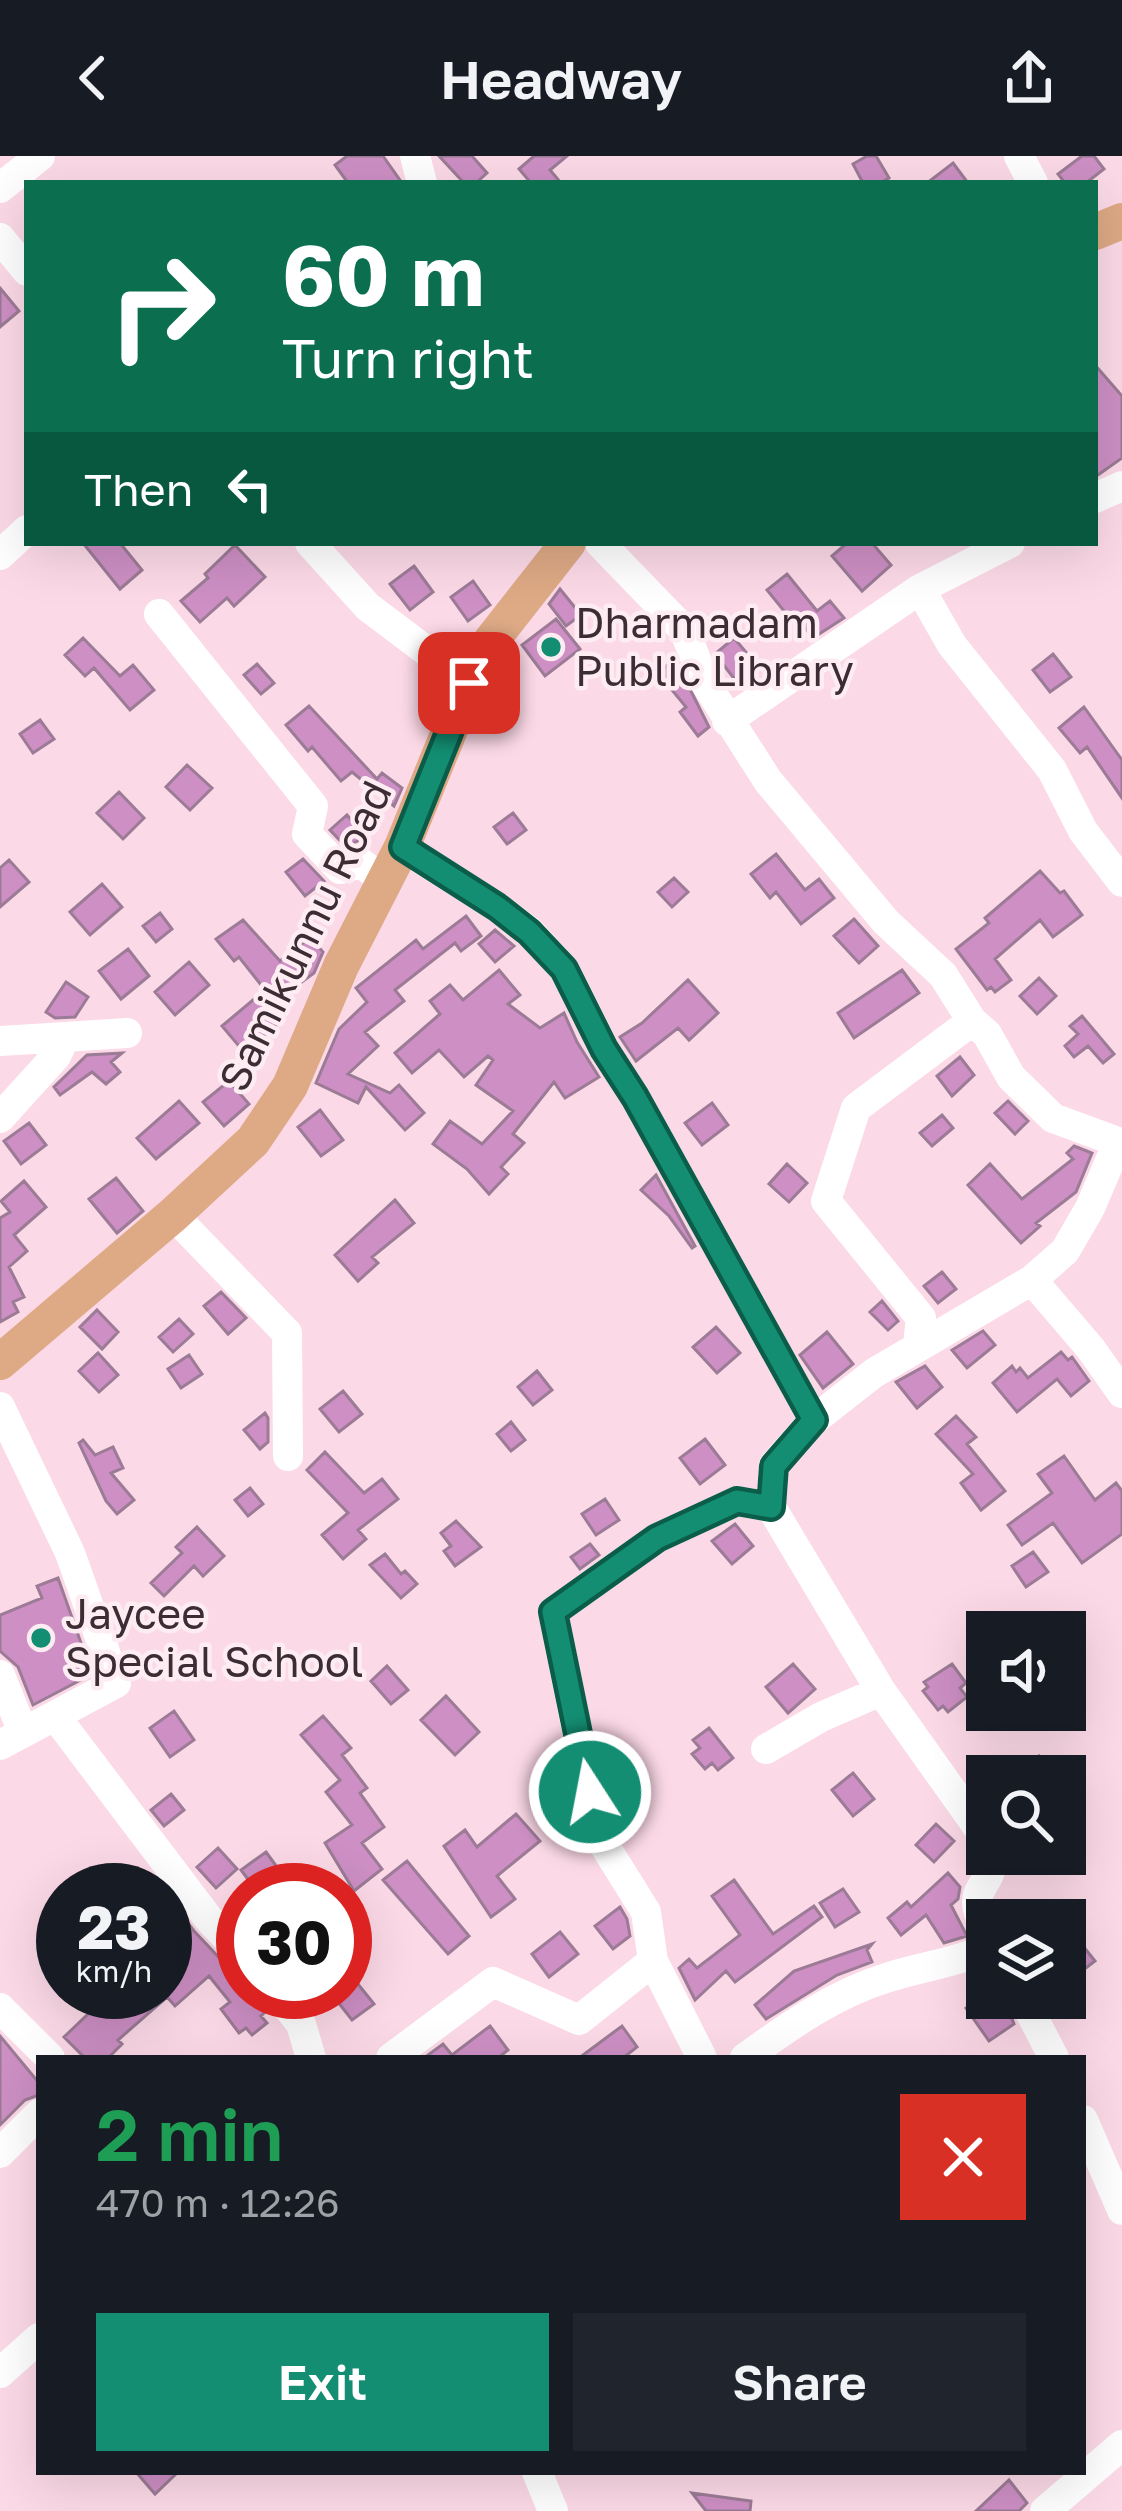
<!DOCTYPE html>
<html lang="en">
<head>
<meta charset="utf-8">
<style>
  :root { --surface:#171b24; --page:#20242c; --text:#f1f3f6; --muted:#9ea1a6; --accent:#138e72 }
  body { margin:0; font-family:"Golos Text",sans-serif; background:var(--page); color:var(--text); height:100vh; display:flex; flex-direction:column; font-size:45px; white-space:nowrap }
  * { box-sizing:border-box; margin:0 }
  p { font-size:39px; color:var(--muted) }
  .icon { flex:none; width:66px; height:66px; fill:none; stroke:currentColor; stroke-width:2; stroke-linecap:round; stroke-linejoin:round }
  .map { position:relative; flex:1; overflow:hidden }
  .drawer { position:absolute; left:36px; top:1899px; width:1050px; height:420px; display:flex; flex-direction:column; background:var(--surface); border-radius:0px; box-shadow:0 12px 48px #0002 }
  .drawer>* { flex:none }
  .guide { position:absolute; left:24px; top:24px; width:1074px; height:366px; border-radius:0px; box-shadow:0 12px 48px #0002; background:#0b6e4f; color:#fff; overflow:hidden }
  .buttons { position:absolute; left:966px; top:1455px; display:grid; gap:24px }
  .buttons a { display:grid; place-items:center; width:120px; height:120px; border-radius:0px; background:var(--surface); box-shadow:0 12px 48px #0002; font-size:60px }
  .speed { position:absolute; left:36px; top:1707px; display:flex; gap:24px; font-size:60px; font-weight:700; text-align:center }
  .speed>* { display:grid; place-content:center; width:156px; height:156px; border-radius:50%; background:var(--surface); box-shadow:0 12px 48px #0002; line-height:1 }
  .speed small { font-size:30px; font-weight:400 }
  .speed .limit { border:18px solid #d22; background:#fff; color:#111 }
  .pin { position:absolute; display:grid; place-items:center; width:102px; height:102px; color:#fff; margin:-51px; border-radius:24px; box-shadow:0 6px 18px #0006 }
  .me { position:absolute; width:132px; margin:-66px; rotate:349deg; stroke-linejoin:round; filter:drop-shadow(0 0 9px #0008) }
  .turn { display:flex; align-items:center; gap:42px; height:252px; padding:0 60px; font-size:54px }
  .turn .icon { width:156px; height:156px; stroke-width:2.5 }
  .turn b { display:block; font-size:84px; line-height:102px }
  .then { display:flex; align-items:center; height:114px; padding:0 60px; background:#0003; gap:24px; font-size:45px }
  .round { display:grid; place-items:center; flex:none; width:126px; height:126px; border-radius:0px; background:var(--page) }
  .head { display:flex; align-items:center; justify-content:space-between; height:204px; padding:0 60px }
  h1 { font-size:72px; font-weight:600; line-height:90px; color:#1e9e55 }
  .primary-button { display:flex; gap:24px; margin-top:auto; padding:24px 60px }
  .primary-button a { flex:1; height:138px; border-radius:0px; background:var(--accent); color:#fff; font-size:48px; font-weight:600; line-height:138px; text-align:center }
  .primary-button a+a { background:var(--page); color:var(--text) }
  header { display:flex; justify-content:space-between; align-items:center; height:156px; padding:0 60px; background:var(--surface); font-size:54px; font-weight:600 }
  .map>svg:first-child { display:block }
  .building { fill:#cd8fc4; stroke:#9b7b95; stroke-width:3 }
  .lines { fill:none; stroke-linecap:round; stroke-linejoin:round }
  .minor { stroke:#fff; stroke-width:30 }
  .major { stroke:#dea985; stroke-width:36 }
  .route-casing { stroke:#0c5c4a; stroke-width:30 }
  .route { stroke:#138e72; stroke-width:21 }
  .poi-dot { fill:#138e72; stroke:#feecf3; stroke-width:4.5 }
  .labels { text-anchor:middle; stroke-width:9; stroke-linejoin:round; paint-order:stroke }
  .poi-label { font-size:42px; fill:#3c2c33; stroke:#feecf3; text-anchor:start }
  .street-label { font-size:42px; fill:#3c2c33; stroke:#feecf3 }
</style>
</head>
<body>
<header><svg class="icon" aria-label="back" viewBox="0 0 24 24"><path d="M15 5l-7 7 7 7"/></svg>Headway<svg class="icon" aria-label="share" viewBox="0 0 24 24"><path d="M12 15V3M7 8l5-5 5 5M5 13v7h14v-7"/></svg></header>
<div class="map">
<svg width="1122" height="2355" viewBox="0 0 1122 2355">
  <rect width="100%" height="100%" fill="#fcd9e7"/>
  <path class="building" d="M347,0H383L402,27H348L335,9Z
    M439,0H472L487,17L476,27H464Z
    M534,0H567L550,14L561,27H531L519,13Z
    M867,0H876L889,22L880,27H863L853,8Z
    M1082,0H1094L1104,13L1086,27H1065L1058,18Z
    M953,7L968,27H927Z
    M0,132L19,155L0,171Z
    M1095,209L1122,240V302L1095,321Z
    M83,387H120L142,414L120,433Z
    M847,387H872L891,409L862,435L832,400Z
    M235,389L265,421L234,450L227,442L200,466L181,445L208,422L205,418Z
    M414,410L433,436L410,454L390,428Z
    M787,418L817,455L830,445L844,462L813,482L793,457L789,461L767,434Z
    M473,425L490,449L468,465L451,441Z
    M560,433L581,459L566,470L549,448Z
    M556,463L580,493L545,520L522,489Z
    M83,482L120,520L133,509L154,534L130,554L94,512L85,520L65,499Z
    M734,482L756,508L736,525L715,498Z
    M1053,498L1071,521L1050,536L1033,514Z
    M675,503L709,571L698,580L680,556L686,551L658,517Z
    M257,508L274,527L261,538L244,519Z
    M309,550L377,623L382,617L402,632L394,650L352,616L341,625L312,591L308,595L286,569Z
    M1084,551L1122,604V642L1087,591L1080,597L1059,572Z
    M40,564L54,583L33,597L20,578Z
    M187,609L212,632L190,654L166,631Z
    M119,636L144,662L123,683L97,657Z
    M513,657L526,674L507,688L494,671Z
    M347,659L365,681L346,691L330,674Z
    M776,698L805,734L819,723L834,742L801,768L776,736L770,742L751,718Z
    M303,703L324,725L305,740L286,716Z
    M9,704L29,726L0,751V712Z
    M1040,715L1060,737L1064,735L1082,759L1053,781L1040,764L995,803L1011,824L995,836L991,831L987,834L956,793L989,767L985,762Z
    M674,722L688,736L672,751L658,736Z
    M102,728L122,751L90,779L70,756Z
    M160,757L172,773L156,786L143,770Z
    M466,760L481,780L461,795L455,787L395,834L404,845L365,876L378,890L348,918L390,937L399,929L424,957L405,974L366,931L358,947L316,927L339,873L367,846L356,832L416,784L423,793Z
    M854,763L878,790L859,807L834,780Z
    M243,764L280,805L310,781L323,796L314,817L266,852L279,867L244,896L222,870L265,834L239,801L234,805L216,783Z
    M495,774L514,790L495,806L479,788Z
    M128,793L149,820L121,843L99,815Z
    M189,806L209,829L175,859L155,836Z
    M499,814L520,839L508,848L540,872L564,857L577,886L599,921L565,942L554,926L513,978L524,987L501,1011L508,1018L489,1038L467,1013L433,988L450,965L482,988L513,955L476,929L493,904L488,900L464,921L439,894L412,917L395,897L440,858L430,845L450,829L463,844Z
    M902,814L919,837L854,882L838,857Z
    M1039,822L1056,840L1037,858L1020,840Z
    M688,824L718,857L689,884L678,872L636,905L620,881L642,867Z
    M66,826L88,841L75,861L55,862L46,856Z
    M1082,860L1114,898L1103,907L1088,890L1074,901L1065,890L1078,878L1070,870Z
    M122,897L111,906L120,916L106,928L92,916L60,939L54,931L87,899Z
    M960,901L974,919L952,940L937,920Z
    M229,925L249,948L224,970L203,946Z
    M179,945L199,967L156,1003L137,982Z
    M1008,945L1028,965L1015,978L995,957Z
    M712,947L728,969L702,989L685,967Z
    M320,954L343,984L321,1000L298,971Z
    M942,959L953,972L932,990L920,977Z
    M29,967L46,989L21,1008L4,985Z
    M1074,990L1092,997L1076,1036L1036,1067L1040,1070L1021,1087L968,1029L990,1008L1022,1043L1073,1003L1067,997Z
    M787,1008L807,1027L789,1046L769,1028Z
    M656,1019L695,1090L692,1092L669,1060L641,1034Z
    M116,1022L143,1055L117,1077L89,1043Z
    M24,1025L46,1051L14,1079L27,1095L9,1111L24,1141L13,1146L18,1156L0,1166V1062L10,1056L1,1045Z
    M395,1044L414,1067L372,1101L378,1107L358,1125L335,1099Z
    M942,1116L956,1133L938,1147L924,1130Z
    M221,1136L246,1162L228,1178L204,1150Z
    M882,1145L898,1165L888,1174L870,1156Z
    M97,1154L118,1176L102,1193L80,1171Z
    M179,1163L193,1178L173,1196L159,1181Z
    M716,1171L740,1197L717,1217L693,1191Z
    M983,1175L995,1189L967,1212L952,1194Z
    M827,1176L853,1208L823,1232L800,1199Z
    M1061,1196L1068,1204L1072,1201L1089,1225L1071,1240L1057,1223L1017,1256L993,1227L1012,1210L1016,1216L1020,1212L1028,1222Z
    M98,1197L118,1219L99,1236L79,1215Z
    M189,1199L202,1218L181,1232L168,1213Z
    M925,1210L942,1231L917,1252L896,1226Z
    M537,1215L552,1234L533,1249L518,1231Z
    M343,1235L362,1258L339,1276L320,1253Z
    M265,1257L268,1262V1286L260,1293L244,1274Z
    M956,1260L976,1281L967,1288L1005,1335L981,1354L961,1327L973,1318L936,1278Z
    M511,1266L525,1284L511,1295L497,1278Z
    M705,1283L725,1309L700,1328L680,1302Z
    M83,1284L95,1299L113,1291L123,1312L111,1317L134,1344L117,1358L106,1345L79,1287Z
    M325,1296L364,1337L382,1323L398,1343L358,1374L366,1383L343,1403L322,1379L348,1357L307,1314Z
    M1064,1300L1095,1344L1116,1327L1122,1335V1378L1082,1407L1053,1367L1022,1389L1008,1369L1052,1337L1038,1318Z
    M250,1332L263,1348L248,1360L235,1344Z
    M605,1343L619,1364L596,1379L582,1358Z
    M456,1365L481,1391L455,1410L444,1395L451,1390L441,1377Z
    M735,1368L753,1390L732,1408L712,1385Z
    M197,1371L224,1400L203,1420L194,1410L164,1440L151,1427L182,1397L176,1391Z
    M590,1388L599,1399L580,1413L571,1401Z
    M1033,1396L1048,1416L1026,1431L1012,1410Z
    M385,1398L401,1418L405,1415L417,1428L401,1442L370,1409Z
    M58,1422L92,1518L33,1549L18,1511L0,1495V1459L42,1442L37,1430Z
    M793,1508L815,1533L788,1557L766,1531Z
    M952,1508L966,1527L960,1532L967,1541L948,1556L943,1550L938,1554L923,1535L928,1531L924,1526Z
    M387,1510L408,1534L391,1548L371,1525Z
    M446,1540L479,1576L455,1599L421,1564Z
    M1072,1544L1083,1557L1070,1570L1058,1557Z
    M174,1555L194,1584L170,1601L150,1572Z
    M323,1560L351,1592L342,1599L367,1632L360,1637L384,1671L362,1687L382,1713L354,1735L325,1687L352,1669L326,1636L340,1624L301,1579Z
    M709,1572L733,1602L718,1614L712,1607L705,1613L692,1598L700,1592L693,1584Z
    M1039,1600L1055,1620H1015Z
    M853,1617L874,1643L853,1660L832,1634Z
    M567,1623L572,1648L560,1657L547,1638Z
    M171,1638L184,1654L164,1670L151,1654Z
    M516,1658L540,1685L497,1720L515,1743L491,1761L444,1690L465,1674L477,1691Z
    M936,1668L954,1685L934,1706L916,1689Z
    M218,1692L237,1713L216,1732L197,1711Z
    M266,1696L285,1722L269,1734H256L241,1714Z
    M407,1705L469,1780L448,1798L383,1724Z
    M948,1717L960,1731L958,1743L951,1749L967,1780L944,1787L926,1759L901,1779L888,1762L907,1746L911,1751Z
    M734,1724L773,1778L814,1750L822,1761L735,1826L726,1815L695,1844L679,1812L689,1803L697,1812L740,1779L712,1740Z
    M843,1733L859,1756L835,1771L820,1747Z
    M165,1737L194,1775L229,1812L243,1820V1836L257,1837L266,1855L261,1860L267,1867L252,1879L246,1872L239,1877L221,1853L230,1846L209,1820L175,1850L167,1841L118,1884L122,1888L108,1902H85L64,1881L109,1838L114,1843L121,1836H165Z
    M620,1751L627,1763L630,1780L613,1793L595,1770Z
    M560,1776L578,1798L549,1821L532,1798Z
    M1079,1785L1095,1805L1065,1828V1796Z
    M872,1788L867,1794L872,1806L837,1819L766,1863L755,1849L794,1815Z
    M345,1812L374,1848L352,1864L330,1836H345Z
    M980,1842H1004L1014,1868L989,1885L966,1852Z
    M490,1870L508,1894L498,1902H424L443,1888L452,1899Z
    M622,1870L637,1891L623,1902H579Z
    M0,1880L39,1927V1939L25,1944L0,1969Z
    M136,2316H178L155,2338Z
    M1009,2324L1027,2347L1019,2355H976Z
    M692,2337L751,2345L750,2355H706Z"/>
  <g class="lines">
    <path class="minor" d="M415,0L422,27
      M1019,0L1033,27
      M0,32L40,0
      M0,82L27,115
      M1095,342L1122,330
      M310,387L368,451L469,527
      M600,387L684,474L706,528L768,625L886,766L943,819L972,865L987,878L1011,921L1053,962L1118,986L1090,1052L1065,1095L1032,1124L1091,1193L1122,1237
      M0,399L27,374
      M920,433L1010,387
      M159,458L313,650L307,678L340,713L361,707L385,725
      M727,565L920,433L952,489L1052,614L1083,675L1122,726
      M402,691L497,751L529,775L564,813L604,893L635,941L814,1264
      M0,885L65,881
      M0,962L56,900L65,881L127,877
      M173,1059L287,1177L288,1300
      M918,1189L921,1162L826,1045L856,952L972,865
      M0,1251L70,1397L116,1527L0,1589
      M0,1519L22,1574
      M56,1561L208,1762L243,1799
      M766,1593L821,1561L881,1535
      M987,1684L881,1535L771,1351L774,1309L814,1264L874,1217L1032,1124
      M987,1776C961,1728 994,1736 992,1698
      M653,1805L646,1756L598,1679L553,1456L657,1382L737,1345L771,1351
      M276,1836L301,1868L311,1902
      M1023,1842L1054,1902
      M0,1852L50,1902
      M391,1902L493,1826L579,1864L653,1805L702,1902
      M745,1902C789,1870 834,1838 886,1822C920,1811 954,1807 987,1793
      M1083,1964L1122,2054
      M0,1997L39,1958
      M0,2217L39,2182
      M537,2316L553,2355
      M1045,2355L1122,2289"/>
    <path class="major" d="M1095,76L1122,65
      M0,1206L173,1059L253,985L290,930L341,810L402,691L469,527L491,485L568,387"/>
  </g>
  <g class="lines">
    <g class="route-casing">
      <path id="route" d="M469,527L403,691L497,751L529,776L564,813L604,893L635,941L814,1264L774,1310L771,1351L737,1345L657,1382L553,1456L590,1636"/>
    </g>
    <use href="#route" class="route"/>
  </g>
  <g class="poi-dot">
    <circle cx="551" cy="491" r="12"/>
    <circle cx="41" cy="1482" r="12"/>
  </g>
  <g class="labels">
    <g class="poi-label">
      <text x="575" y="482">Dharmadam<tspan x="575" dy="48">Public Library</tspan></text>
      <text x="65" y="1473">Jaycee<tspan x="65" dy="48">Special School</tspan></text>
    </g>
    <g class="street-label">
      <text transform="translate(305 780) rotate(-64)" y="15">Samikunnu Road</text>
    </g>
  </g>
</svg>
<div class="buttons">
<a><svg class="icon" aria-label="sound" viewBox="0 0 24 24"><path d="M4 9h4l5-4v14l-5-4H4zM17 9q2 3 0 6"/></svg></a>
<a><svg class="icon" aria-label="search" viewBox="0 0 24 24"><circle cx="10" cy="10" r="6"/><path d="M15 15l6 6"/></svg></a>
<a><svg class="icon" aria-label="layers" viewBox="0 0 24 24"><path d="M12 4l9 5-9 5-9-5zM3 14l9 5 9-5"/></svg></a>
</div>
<div class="speed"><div>23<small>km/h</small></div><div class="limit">30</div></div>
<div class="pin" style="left:469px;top:527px;background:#d93025"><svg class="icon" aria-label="arrive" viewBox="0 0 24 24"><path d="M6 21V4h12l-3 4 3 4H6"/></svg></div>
<svg class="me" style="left:590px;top:1636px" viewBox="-20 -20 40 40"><circle r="17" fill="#138e72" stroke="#fff" stroke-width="3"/><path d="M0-11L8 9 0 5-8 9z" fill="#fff"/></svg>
<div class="guide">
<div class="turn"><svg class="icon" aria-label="right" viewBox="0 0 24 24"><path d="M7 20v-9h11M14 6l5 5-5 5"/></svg><div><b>60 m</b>Turn right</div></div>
<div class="then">Then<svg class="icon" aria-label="left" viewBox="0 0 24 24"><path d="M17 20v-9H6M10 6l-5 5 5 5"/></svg></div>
</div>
<section class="drawer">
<div class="head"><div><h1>2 min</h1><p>470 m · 12:26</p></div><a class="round" style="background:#d93025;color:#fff"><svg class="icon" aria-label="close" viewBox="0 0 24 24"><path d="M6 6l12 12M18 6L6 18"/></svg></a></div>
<div class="primary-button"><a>Exit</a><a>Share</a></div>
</section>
</div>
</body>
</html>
